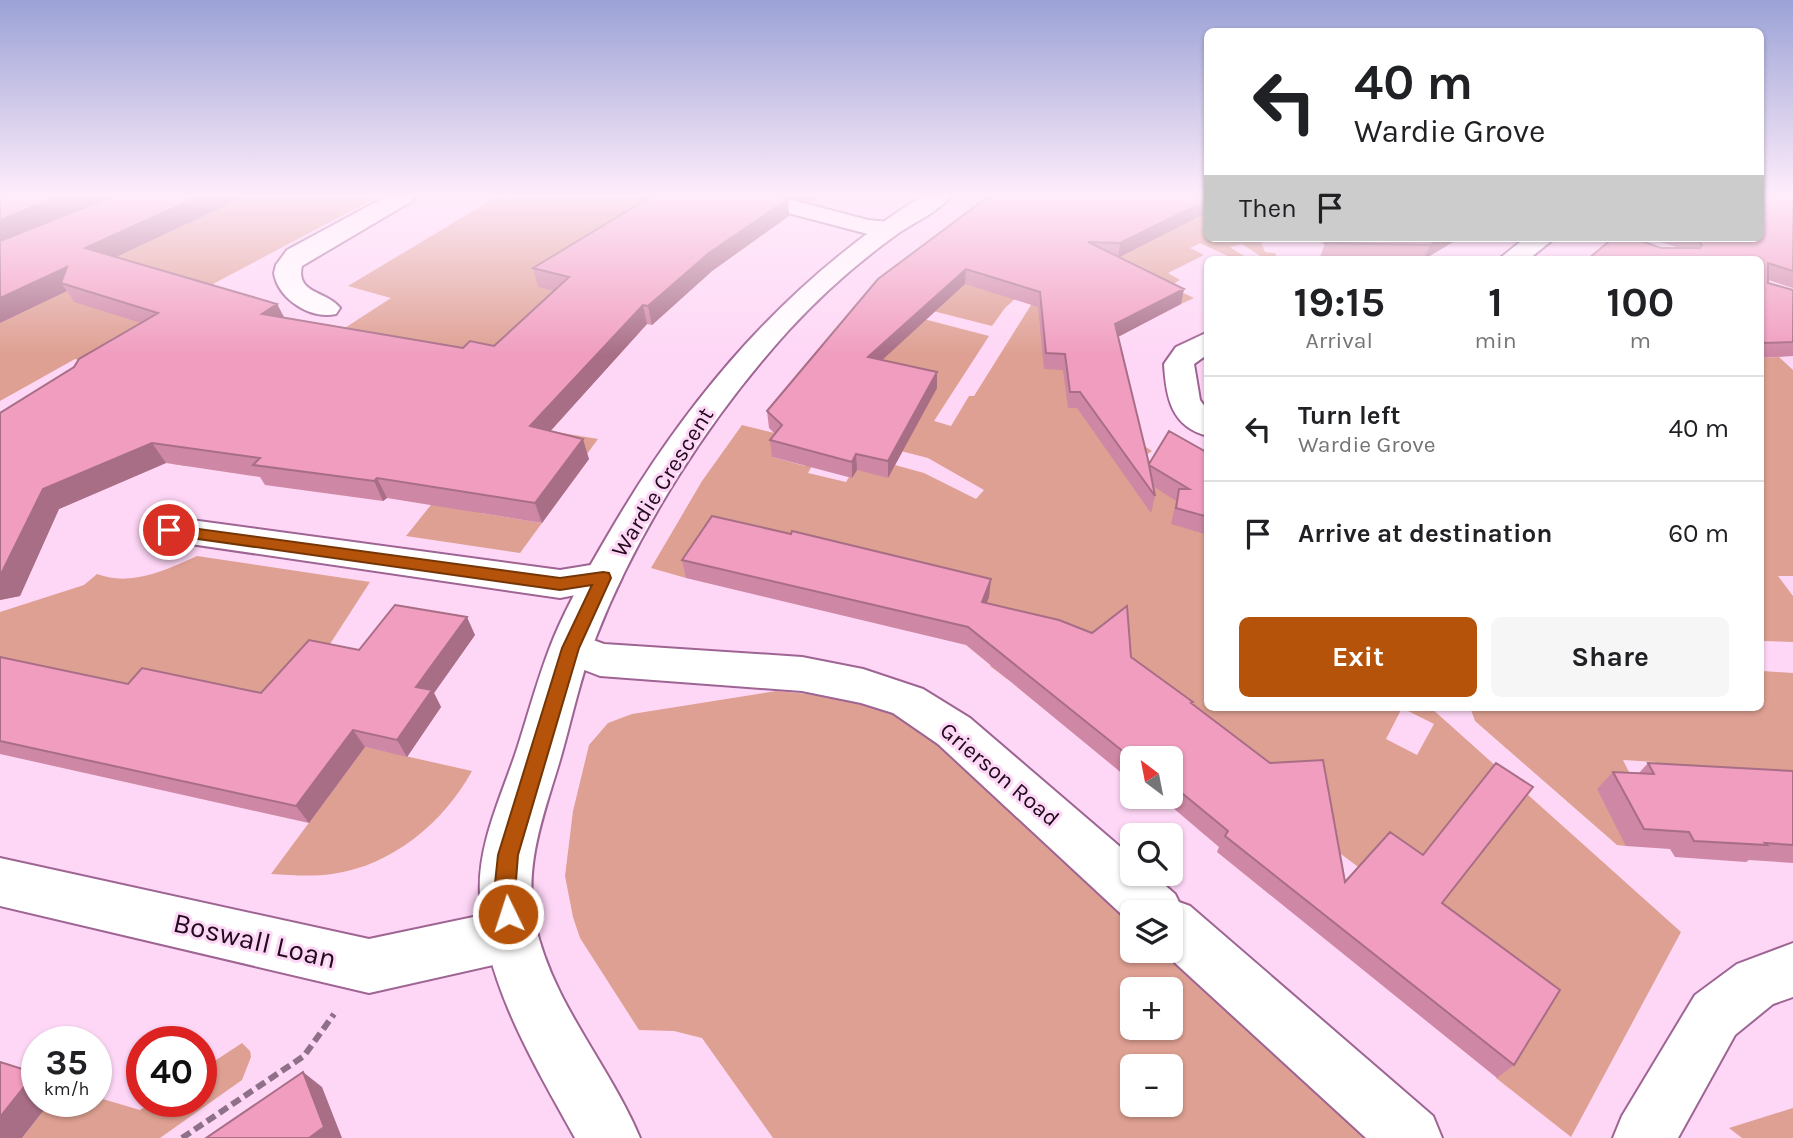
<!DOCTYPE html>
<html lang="en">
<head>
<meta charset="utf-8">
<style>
  :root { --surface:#fff; --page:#f6f6f6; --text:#202124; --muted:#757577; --line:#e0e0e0; --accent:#b45309 }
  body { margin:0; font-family:Karla,sans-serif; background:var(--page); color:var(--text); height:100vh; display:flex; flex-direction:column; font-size:26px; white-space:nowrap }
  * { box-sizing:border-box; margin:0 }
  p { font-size:23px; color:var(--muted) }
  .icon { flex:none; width:38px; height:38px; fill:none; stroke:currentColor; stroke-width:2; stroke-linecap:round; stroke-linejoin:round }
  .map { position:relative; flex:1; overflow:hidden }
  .side { position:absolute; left:1204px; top:256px; width:560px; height:455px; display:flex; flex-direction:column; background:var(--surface); border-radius:10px; box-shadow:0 2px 5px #0004 }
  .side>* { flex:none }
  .top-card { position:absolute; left:1204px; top:28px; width:560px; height:214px; border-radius:10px; box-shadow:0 2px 5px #0004; background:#fff; color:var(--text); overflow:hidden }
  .needle { width:46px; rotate:328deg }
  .tools { position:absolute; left:1120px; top:746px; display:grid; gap:14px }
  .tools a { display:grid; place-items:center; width:63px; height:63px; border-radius:10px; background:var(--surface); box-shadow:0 2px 5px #0004; font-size:35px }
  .speed { position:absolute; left:21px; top:1026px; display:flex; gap:14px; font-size:35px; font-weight:700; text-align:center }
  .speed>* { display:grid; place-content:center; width:91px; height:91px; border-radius:50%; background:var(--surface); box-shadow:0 2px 5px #0004; line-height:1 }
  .speed small { font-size:18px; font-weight:400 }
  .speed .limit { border:10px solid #d22; background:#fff; color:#111 }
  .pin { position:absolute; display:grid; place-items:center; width:60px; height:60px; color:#fff; margin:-30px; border:4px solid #fff; border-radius:50%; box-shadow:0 2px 7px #0007 }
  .me { position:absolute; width:77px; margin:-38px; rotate:356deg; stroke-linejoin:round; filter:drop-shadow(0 0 5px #0008) }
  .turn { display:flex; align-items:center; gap:24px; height:147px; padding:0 35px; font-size:32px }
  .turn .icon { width:91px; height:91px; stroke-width:2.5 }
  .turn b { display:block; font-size:49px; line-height:60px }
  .then { display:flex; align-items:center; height:66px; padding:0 35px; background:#0003; gap:14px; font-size:26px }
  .eta { display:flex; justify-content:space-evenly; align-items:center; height:119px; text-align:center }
  .eta b { font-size:42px; font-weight:700; line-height:49px }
  .button { display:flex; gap:14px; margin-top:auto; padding:14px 35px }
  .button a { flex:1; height:80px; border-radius:10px; background:var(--accent); color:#fff; font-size:28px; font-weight:700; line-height:80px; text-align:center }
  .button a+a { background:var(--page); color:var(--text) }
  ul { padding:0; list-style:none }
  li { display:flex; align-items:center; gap:21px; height:105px; padding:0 35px; border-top:2px solid var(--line) }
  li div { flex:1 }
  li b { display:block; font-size:26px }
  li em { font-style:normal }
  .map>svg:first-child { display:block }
  .green { fill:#dea092; fill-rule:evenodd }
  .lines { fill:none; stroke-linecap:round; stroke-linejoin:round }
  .minor-casing { stroke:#9e6493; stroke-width:4 }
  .tertiary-casing { stroke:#9e6493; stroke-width:4 }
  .path { stroke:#8f7089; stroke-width:6; stroke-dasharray:10 5; stroke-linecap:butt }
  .minor { fill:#fff; fill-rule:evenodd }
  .tertiary { fill:#fff; fill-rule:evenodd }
  .wall { fill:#ce87a4 }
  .shaded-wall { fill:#a86e86 }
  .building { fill:#f09dbf; stroke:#a86e86; stroke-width:2 }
  .route { fill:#b45309; stroke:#753606; stroke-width:2 }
  .labels { text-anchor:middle; stroke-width:6; stroke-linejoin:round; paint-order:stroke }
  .street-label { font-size:23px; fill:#210a1d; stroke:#fed7f6 }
  .near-street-label { font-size:28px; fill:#210a1d; stroke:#fed7f6 }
</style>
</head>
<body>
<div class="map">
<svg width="1793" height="1138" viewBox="0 0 1793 1138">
  <rect width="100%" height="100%" fill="#fed7f6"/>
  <path class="green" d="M246,196H379L194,294L334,335L391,298L348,286L498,196H720L549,274L537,284L559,292L575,328L633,339L550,431L598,439L584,458L480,513L542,523L520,553L406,536L471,455L186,466L173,464L174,456L0,488L109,368L75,359L0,401V323L92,279L80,274Z
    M1207,196L1208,238H1259L1265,252L1275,253L1278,259H1265L1242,244L1230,247L1248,259H1234L1200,243L1190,248L1204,255L1168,273L1180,280L1169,286L1194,298L1181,304L1143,286L1108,342L1063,370L1112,409L1143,445L1152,451L1125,469L1207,518L1208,707H1430L1681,932L1571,1137L1496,1078L1542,1005L1297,821L1221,847L1199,830L1232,797L1216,745L1058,640L1007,679L990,666L1004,648L980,619L988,597L686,578L651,568L702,481L742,425L787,436L772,457L805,466L818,455L808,473L846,482L854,469L888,477L895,465L924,473L976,499L984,490L928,458L846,437L870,305L989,336L934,421L951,426L969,396H974L1031,305L1029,286L1005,308L992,326L878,297L1100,255ZM1402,708L1434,724L1417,755L1386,739ZM1519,804L1496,835L1459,811Z
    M1779,357L1793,370V576H1778L1793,596V642L1761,641L1760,358Z
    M197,556L370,582L321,658L320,720L0,671V612L84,585L97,574C131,587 166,570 197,556Z
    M1761,668L1763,671L1793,673V790L1667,783L1655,762L1623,760L1639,792L1626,846L1617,845L1475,721L1470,707H1760Z
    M776,691C826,695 873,701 918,725L1132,919V950H1166L1369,1138H773L702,1038L674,1031L639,1030L580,938L573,917L565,876L573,811L589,745L608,723L632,714ZM1132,989H1171V1027H1132ZM1132,1066H1171V1104H1132Z
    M365,747L472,771C444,822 392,866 332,874C312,877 291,875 271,874Z
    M242,1043L250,1051L251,1057L242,1080L160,1138H22L51,1101H96V1097L140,1110L154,1101H201V1070Z
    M1793,1108V1138H1742L1729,1128Z"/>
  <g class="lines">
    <g class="minor-casing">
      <path id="minor" d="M387,196H416L412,201L302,266C295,294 328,291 340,308L336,314C311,320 278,299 274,273L276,265L287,250Z
        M738,196H777L868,220L898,223L901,228L898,233L868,234L742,201Z
        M1525,238H1555L1529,259H1499Z
        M1208,332V354L1194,364L1200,400L1208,411V436C1171,427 1166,397 1164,364L1176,347Z
        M169,517L560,570L603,563L617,567L622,577L617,587L560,598L156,539L151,530L156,521Z
        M571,632L604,644L802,657L863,669L923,689L970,718L1132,857V873H1151L1175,894L1179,902L1190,906L1433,1116L1442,1138H1366L1161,950H1171V912H1132V924L938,744L893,713L861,703L802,691L600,676L556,659L550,648L556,637Z
        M0,858L369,939L511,909L530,917L538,935L530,953L511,961L369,993L0,906Z
        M1793,943V997L1773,1004L1735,1035L1678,1138H1613L1622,1116L1695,995L1737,964Z"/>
    </g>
    <g class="tertiary-casing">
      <path id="tertiary" d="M922,196H950C938,213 912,223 896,235C857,263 820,296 788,331C710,417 638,529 596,637C580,677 572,719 560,760C544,814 523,866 535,923C552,1003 609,1064 640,1138H575C534,1064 484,982 480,895C477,845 502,795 517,749C529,712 539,673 554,637C570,599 591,564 612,528C692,392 788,281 922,196Z"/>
    </g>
    <path class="path" d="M182,1138L304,1056L334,1014"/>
    <use href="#minor" class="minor"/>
    <use href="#tertiary" class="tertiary"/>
  </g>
  <path class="wall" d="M0,196H246L116,257L277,304L284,317L463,348L494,346L554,291L538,287L533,268L789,216L712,271L652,325L647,324L550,431L589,459L542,523L387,498L383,501L265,485L260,477L166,463L59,509L20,596L0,600V413L74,367L141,323L74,302L67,291L0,323Z
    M786,196H820L810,202Z
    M1793,196V288L1768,280V283L1793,290V356L1760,358V259L1661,248H1679L1649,238H1760Z
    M1208,212L1119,257L1181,304L1118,337L1149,464L1208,453V535L1171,524L1176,501L1153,486L1155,496L1151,513L1077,408H1068L1063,370L1044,369L1038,307L965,284L882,360L937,372V388L888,478L857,470L852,478L772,457L770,440L775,434L769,428L767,411L878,279Z
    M1334,238H1460L1425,259L1320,257L1325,243Z
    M682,560L991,579L989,597L987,603L1131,657L1192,704L1345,882L1442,903L1514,1065L1497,1078L1217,852L1219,847L1159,796H1171V758H1132V774L1128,771L1124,775L966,645L686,578Z
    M475,635L434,693L441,707L407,757L365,747L309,823L0,754V657L128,684L261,693L359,650Z
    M1648,763L1793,771V863L1749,860L1746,862L1675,857L1670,849L1626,846L1597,789L1613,772L1639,773Z"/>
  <path class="shaded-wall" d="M60,196H112L0,243V220Z
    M200,196H246L97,266L85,248Z
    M810,196H820L810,202Z
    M788,199L789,216L712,271L652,325L648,306L709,253Z
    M1208,200V212L1118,258L1120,243Z
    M1442,238H1460L1424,259L1430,245Z
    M67,267L61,283L67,291L0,323V298Z
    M966,269L965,284L868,373V357Z
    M1184,289L1181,304L1112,340L1115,324Z
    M277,304L287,323L262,314Z
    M643,305L647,324L537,446L530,426Z
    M937,372V388L888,478V461Z
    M583,439L589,459L542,523L535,503Z
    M152,443L166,463L59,509L20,596L0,600V576L43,489Z
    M856,454L857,470L852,478V462Z
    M377,478L387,498L383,501L374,481Z
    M991,579L989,597L980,619L982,602Z
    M467,617L475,635L434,693L441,707L407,757L397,740L416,687Z
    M353,730L365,747L309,823L296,806Z
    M1133,754L1128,771L1124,775L1130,757Z
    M303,1072L322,1087L342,1138H309Z
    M35,1073H37V1101H51L22,1138H0V1117Z"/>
  <path class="building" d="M0,196H60L0,220Z
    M113,196H200L85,248L277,304L262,314L463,348L470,341L494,346L569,277L533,268L652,196H776L788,199L709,253L648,306L643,305L530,426L583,439L535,503L377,478L374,481L253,465L260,458L152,443L43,489L0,576V413L74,367L79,359L158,313L61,283L67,267L0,298V241Z
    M989,196H1208V200L1120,243L1088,242L1184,289L1115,324L1149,464L1169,431L1208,453V517L1176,508L1179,489H1189L1149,465L1155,496L1080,392H1070L1065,354L1046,353L1040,292L966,269L868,357L937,372L888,461L856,454L852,462L770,440L782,425L767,411L878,279Z
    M1760,196H1793V271L1768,263V283L1793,290V342L1760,343V259H1588L1613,238H1633L1661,248H1700L1702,245L1697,238H1760Z
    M1334,238H1442L1430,245L1325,243Z
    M712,516L791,534L792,531L991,579L982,602L1059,620L1092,633L1127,606L1131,657L1193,702L1191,703L1270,763L1323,760L1345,882L1390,832L1423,855L1496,763L1533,787L1442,903L1560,990L1514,1065L1225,836L1228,831L1171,784V758H1138L1133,754L1130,757L968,627L682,560Z
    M395,605L467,617L416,687L432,690L397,740L353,730L296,806L0,741V657L128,684L142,668L261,693L309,640L359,650Z
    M1648,763L1793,771V845L1765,843L1767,845L1694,841L1689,832L1644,829L1613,772L1654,774Z
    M0,1062L35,1073L0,1117Z
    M303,1072L324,1127L309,1138H206Z"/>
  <linearGradient id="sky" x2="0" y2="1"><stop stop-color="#9ba2d6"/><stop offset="0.55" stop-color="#ffedfb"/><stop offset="1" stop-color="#ffedfb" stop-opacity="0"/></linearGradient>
  <rect width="1793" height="355" fill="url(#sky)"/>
  <path class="route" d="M169,525L560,578L603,572L609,573L611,578L579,648L518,855L515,893L519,914L516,921L508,924L500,921L494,893L498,855L562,648L592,585L560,590L163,534L161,530Z"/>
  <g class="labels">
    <g class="street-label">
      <text transform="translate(662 482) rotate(-58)" y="8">Wardie Crescent</text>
      <text transform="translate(1000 774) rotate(40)" y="8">Grierson Road</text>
    </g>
    <g class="near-street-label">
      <text transform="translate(255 940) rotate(13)" y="10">Boswall Loan</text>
    </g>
  </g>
</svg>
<div class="tools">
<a><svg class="needle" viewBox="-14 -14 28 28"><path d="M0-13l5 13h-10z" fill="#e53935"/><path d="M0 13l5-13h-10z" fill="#757577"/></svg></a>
<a><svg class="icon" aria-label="search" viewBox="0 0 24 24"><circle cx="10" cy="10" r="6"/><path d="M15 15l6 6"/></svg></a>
<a><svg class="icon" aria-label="layers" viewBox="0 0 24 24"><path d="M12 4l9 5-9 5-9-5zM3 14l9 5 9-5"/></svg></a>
<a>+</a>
<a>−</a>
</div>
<div class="speed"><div>35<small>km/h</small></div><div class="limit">40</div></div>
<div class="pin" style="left:169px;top:530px;background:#d93025"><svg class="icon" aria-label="arrive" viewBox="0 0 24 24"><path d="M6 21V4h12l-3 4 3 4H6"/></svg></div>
<svg class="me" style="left:508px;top:914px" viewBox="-20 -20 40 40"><circle r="17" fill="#b45309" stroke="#fff" stroke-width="3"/><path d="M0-11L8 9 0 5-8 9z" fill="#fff"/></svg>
<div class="top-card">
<div class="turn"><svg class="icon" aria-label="left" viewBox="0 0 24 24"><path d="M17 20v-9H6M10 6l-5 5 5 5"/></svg><div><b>40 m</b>Wardie Grove</div></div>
<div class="then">Then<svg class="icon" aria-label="arrive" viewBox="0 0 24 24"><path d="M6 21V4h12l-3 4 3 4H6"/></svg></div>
</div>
<section class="side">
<div class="eta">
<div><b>19:15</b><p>Arrival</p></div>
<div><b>1</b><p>min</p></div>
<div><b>100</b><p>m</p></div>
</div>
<ul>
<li><svg class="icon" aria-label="left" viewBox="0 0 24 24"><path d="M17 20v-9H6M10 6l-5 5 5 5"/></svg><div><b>Turn left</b><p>Wardie Grove</p></div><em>40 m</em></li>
<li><svg class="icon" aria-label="arrive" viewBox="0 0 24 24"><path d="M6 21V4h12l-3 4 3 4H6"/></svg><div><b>Arrive at destination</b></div><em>60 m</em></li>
</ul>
<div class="button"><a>Exit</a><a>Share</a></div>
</section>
</div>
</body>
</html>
